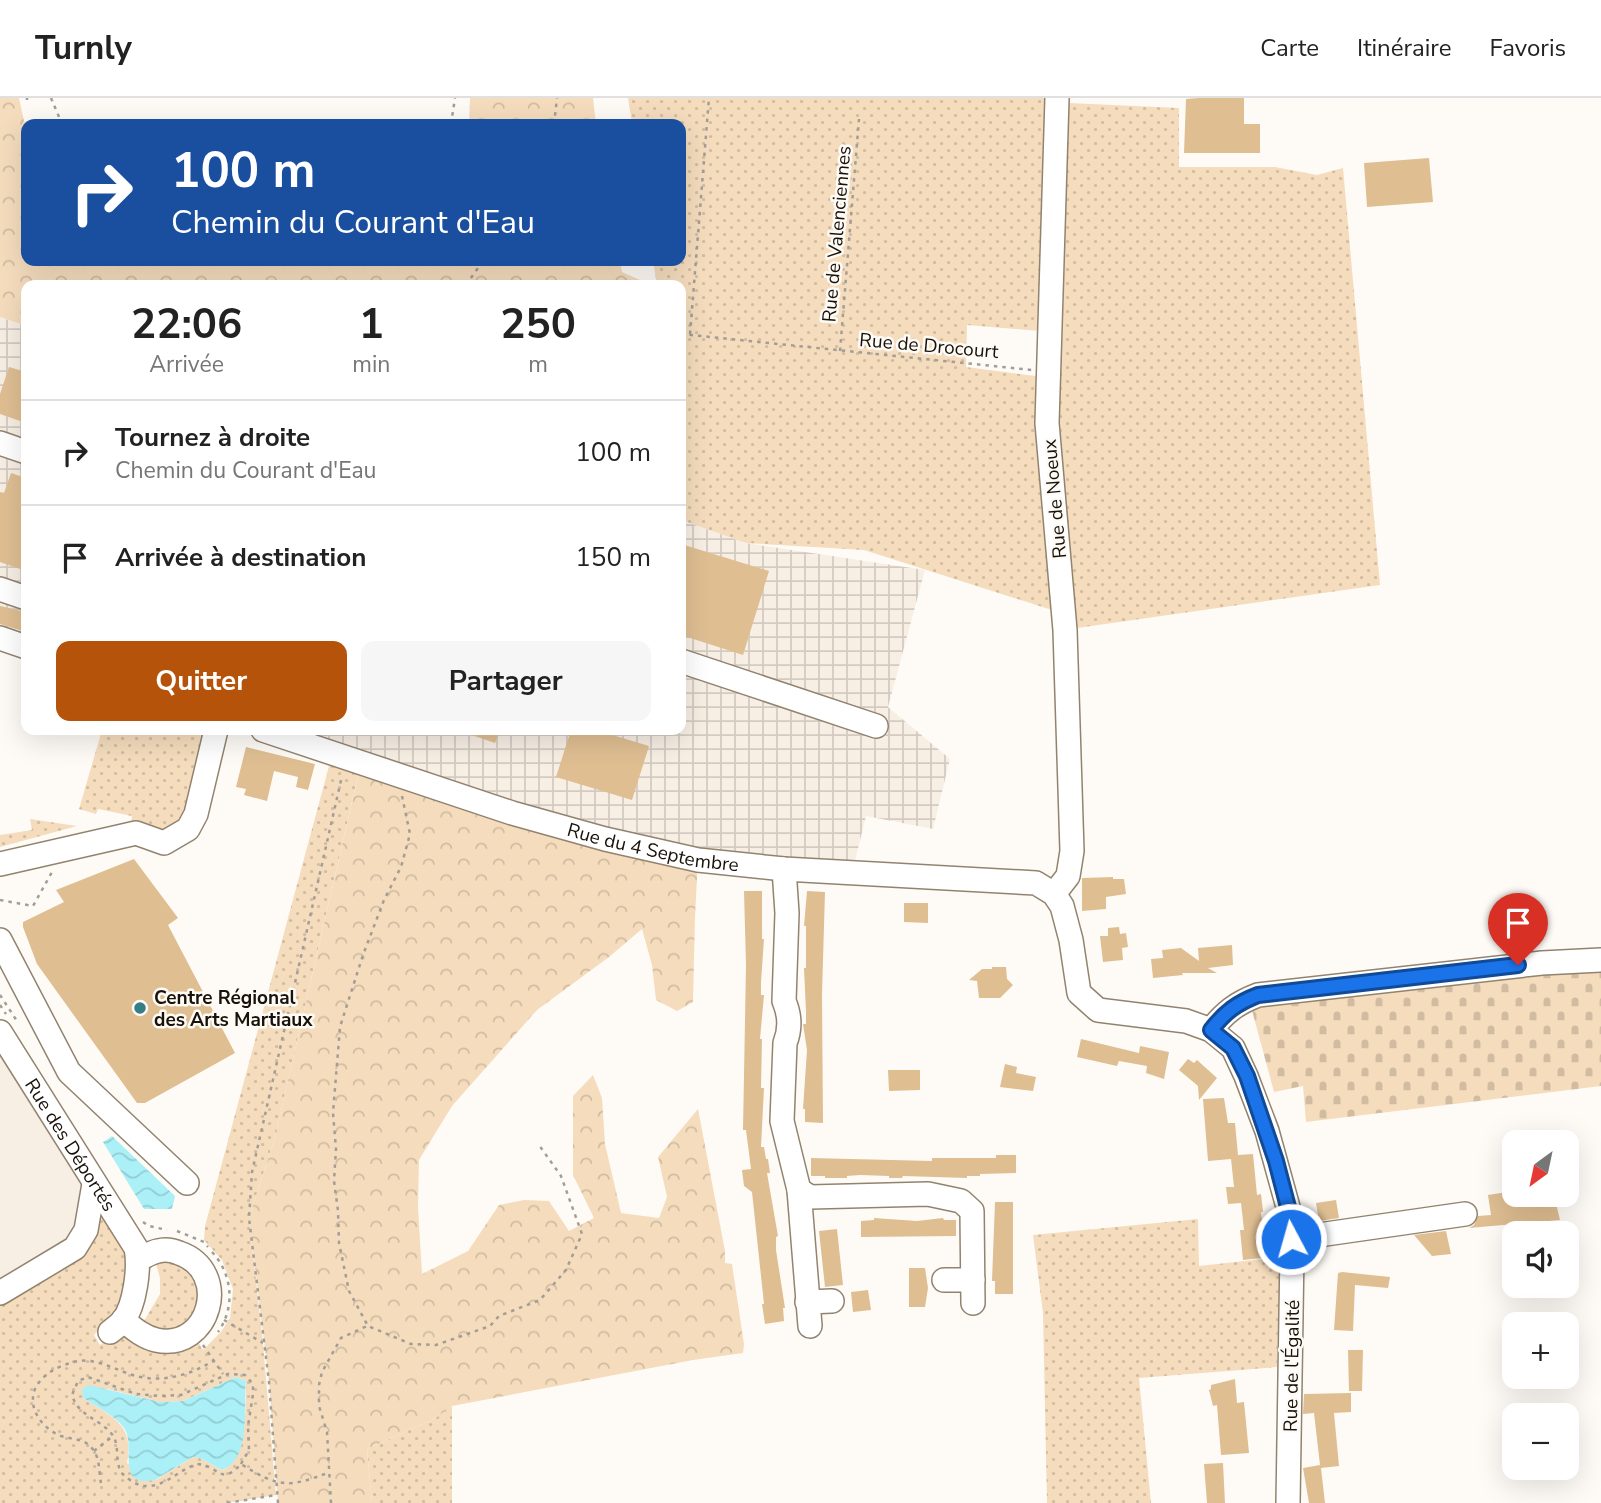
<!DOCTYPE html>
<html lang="fr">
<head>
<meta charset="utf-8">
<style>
  :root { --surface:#fff; --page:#f6f6f6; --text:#222; --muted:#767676; --line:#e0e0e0; --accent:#b45309 }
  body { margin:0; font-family:"Nunito Sans",sans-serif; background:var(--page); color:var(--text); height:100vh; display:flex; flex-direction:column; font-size:26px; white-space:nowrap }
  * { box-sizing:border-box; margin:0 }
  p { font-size:23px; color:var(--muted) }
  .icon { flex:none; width:38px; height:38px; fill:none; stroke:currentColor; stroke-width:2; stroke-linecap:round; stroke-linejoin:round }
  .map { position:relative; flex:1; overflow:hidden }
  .panel { position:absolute; left:21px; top:182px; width:665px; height:455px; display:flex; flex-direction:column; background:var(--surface); border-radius:14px; box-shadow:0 7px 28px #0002 }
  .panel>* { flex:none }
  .guide { position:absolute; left:21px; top:21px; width:665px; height:147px; border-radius:14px; box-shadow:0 7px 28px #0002; background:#1a4fa0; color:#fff; overflow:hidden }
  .needle { width:46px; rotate:213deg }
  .fabs { position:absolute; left:1502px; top:1032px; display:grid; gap:14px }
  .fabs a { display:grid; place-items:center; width:77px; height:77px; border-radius:14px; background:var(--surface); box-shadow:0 7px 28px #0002; font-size:35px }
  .pin { position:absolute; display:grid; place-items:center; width:60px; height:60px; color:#fff; margin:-72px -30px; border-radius:50% 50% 50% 0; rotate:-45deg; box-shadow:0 0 7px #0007 }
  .pin .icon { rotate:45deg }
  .me { position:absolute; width:77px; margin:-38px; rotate:354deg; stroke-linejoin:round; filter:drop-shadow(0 0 5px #0008) }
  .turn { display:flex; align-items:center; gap:24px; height:147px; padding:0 35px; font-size:32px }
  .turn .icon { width:91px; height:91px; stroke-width:2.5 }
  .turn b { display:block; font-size:49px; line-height:60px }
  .eta { display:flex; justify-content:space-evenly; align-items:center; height:119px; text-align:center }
  .eta b { font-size:42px; font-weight:700; line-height:49px }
  .action { display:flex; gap:14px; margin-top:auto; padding:14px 35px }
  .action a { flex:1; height:80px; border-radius:14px; background:var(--accent); color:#fff; font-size:28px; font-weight:700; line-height:80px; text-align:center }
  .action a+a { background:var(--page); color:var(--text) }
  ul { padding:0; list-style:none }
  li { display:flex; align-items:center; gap:21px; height:105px; padding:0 35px; border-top:2px solid var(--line) }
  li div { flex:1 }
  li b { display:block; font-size:26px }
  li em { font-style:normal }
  header { display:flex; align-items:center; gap:42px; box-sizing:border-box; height:98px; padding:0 35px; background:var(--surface); border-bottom:2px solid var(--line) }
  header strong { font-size:33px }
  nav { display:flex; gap:38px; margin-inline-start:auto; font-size:24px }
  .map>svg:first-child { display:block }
  .built { fill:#f7eee4 }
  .industrial { fill:url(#industrial-grid) }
  .grass { fill:url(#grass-dots); fill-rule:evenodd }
  .forest { fill:url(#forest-crowns) }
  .cemetery { fill:url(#cemetery-stones) }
  .water { fill:url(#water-waves) }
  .building { fill:#dfbe92 }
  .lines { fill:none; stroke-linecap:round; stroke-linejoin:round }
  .minor-casing { stroke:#92836f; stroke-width:26 }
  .path { stroke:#a19d97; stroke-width:2.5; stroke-dasharray:3.5 5; stroke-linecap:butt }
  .minor { stroke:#fff; stroke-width:23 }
  .route-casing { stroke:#114b97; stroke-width:18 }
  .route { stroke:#1a73e8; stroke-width:12 }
  .poi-dot { fill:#367e85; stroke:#fefbf6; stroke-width:2.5 }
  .labels { text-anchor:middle; stroke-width:5; stroke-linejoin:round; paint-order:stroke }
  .street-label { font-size:19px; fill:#18120a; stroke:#fefbf6 }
  .poi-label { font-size:19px; font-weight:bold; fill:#18120a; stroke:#fefbf6; text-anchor:start }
</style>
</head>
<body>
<header>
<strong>Turnly</strong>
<nav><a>Carte</a><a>Itinéraire</a><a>Favoris</a></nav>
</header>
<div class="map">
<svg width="1601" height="1405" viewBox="0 0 1601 1405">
  <defs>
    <pattern id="industrial-grid" width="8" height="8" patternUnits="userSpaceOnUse" patternTransform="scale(1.75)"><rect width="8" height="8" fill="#f7eee4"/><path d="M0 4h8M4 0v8" fill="none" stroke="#d3cbc2"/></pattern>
    <pattern id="grass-dots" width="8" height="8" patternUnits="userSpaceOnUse" patternTransform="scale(1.75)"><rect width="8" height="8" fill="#f5dcbd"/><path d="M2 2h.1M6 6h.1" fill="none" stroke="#d1bca1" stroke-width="1.8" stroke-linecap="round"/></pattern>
    <pattern id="forest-crowns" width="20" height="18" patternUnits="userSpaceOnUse" patternTransform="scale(1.75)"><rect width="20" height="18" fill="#f5dcbd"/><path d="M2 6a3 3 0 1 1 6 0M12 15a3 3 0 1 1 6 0" fill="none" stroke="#d1bca1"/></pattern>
    <pattern id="cemetery-stones" width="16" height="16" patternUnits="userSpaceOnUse" patternTransform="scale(1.75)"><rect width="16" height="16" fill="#f5dcbd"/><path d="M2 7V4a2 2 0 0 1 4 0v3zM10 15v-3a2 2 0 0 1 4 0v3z" fill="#d1bca1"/></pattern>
    <pattern id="water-waves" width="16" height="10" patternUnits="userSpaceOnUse" patternTransform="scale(1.75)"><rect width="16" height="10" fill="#abf0f7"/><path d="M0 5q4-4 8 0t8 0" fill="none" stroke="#92cdd2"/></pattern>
  </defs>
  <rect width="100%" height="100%" fill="#fefbf6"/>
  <path class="built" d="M0,958L12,976L25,975L106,1104L98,1130L74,1164L0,1210Z"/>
  <path class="industrial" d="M0,219L26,228V549L0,540Z
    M681,422L746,445L925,472L888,609L950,661L933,731L866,718L852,775L698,762L263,632H681Z"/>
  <path class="grass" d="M628,0H1047L1040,233L967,227L966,269L1042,279L1055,513L864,452L746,445L681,422V187H657L653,163H681V26H632Z
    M1069,5L1179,10V69H1275L1317,77L1343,70L1380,487L1070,531C1061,356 1049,179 1069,5Z
    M102,632H204L181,728L159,734L131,726L132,718L98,711L96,716L79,711Z
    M329,668L360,669L275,1039L249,1120L263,1245L276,1397L227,1405H0V1208L74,1164L98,1130L104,1109C121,1141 138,1172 120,1208C115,1219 102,1228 94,1237L100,1247L118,1234L197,1242L203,1252L221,1234L230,1220L233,1191L222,1162L204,1142L205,1128ZM236,1279L246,1283C245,1308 249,1362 222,1372L200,1360L193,1359L156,1382L127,1365C135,1326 112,1319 83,1300L108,1291L160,1304L183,1303Z
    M30,721L77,728L0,749V737L32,732Z
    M1198,1121L1199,1168L1280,1159L1277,1269L1139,1280L1151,1405H1047L1043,1215L1033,1137Z
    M161,1162C191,1164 194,1174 201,1202C191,1219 182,1237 158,1231C151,1229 148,1228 144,1223L160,1196V1180L156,1166Z
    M452,1308V1405H372L367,1351L434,1321Z"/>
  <path class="forest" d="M0,0H19L24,23L26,26V163H245L251,166C288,167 326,170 361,163H620L622,174L651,187H26V228L0,219Z
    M470,0H593L596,26H469Z
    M361,665L698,762L695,818L693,904L677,913L656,902L652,867L642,831L609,859L537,912L452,1008L419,1062L418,1109L422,1176L468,1153L499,1107L524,1102L549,1103L569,1133L594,1120L573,1077V998L593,977L602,1000L605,1046L621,1115L659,1120L667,1099L658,1059L698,1011L725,1153V1165L732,1166L744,1246L743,1255L693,1262L452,1308L434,1321L367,1351L372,1405H278L269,1284L249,1120L275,1039Z"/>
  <path class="cemetery" d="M1601,872V988L1306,1024L1303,988L1274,994L1250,905L1488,876Z"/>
  <path class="water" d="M112,1038L175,1098L172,1111H144L103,1044Z
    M236,1279L246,1283C243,1310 252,1361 222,1372L200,1360L193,1359L155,1382C114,1390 137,1349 124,1330C114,1317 97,1309 83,1300L82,1291L89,1287L160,1304L183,1303Z"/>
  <path class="building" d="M1198,0H1244V26H1260V55H1184L1186,1Z
    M1429,60L1433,104L1367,109L1364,65Z
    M9,269L26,274V325L0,316V296Z
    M11,375L26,380V473L0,464V394L4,395Z
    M681,446L769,473L743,557L681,537Z
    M0,508L26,514V534L0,526Z
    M463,632H500L495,645L463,634Z
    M571,632H596L649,648L632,702L556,679Z
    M246,649L315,666L308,692L296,689L298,679L274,673L267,703L244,697L246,691L236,689Z
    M134,761L178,820L168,827L235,955L145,1005H137L37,866L23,829V824L64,804L56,792Z
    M1113,779V781H1124L1126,796L1106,799V811L1082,813V780Z
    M744,793H762V841H764L761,884V897H764L760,941H762L761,990H764L761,1049H764L766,1061H768L770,1075H767L778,1138L776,1139V1152L785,1210H783L784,1223L765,1226L762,1206H764L752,1094L744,1088L742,1072L751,1071L746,1032H743L746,867Z
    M807,793L825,794L822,896L823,1025L805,1024V1011H803L807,952L803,926H806V914L804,870H806V828H804Z
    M904,805H928V825L904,824Z
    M1119,829L1120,836L1126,835L1128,849L1122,850L1123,862L1103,864L1100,838H1108V830Z
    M1232,847L1233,867L1208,870L1217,875H1182L1183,877L1153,880L1151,861L1163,860L1162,852L1181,850L1199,863L1198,850Z
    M992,869H1006L1007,881L1013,887L1000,900H979L977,883L969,882L982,871H992Z
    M1081,941L1139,955L1140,948L1169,954L1164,981L1146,975L1147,968L1119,963L1117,968L1077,959Z
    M1188,961L1194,965L1197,962L1217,980L1199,1002L1198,988L1179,972Z
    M1005,966L1017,969L1016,975L1036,979L1033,993L1000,989Z
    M888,972H920V992L889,993Z
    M1224,1000L1228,1025H1235L1238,1057L1253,1056L1257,1097L1261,1096L1263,1114H1261L1264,1140H1260L1262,1160L1243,1162L1240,1132H1244L1241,1105L1228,1106L1226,1089H1234L1231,1061L1208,1063L1203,1001Z
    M996,1057H1016V1075L980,1076V1078H967V1080L903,1078L902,1080H889V1078L860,1077L847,1078V1080H825V1078H811V1060L932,1063V1060H996Z
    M1514,1093V1097H1554L1560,1122L1469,1130L1474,1127L1478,1118L1491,1117L1488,1097Z
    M1336,1102L1339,1120L1319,1123L1316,1105Z
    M995,1104H1013V1196H995V1183H992Z
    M874,1120L917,1123L943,1120L944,1122H956V1138L861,1139V1123L874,1122Z
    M837,1131L843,1187L825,1189L819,1133Z
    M1446,1133L1451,1156L1432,1158L1414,1137Z
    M909,1170H925L928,1190L925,1209H909Z
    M1342,1174L1390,1179L1388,1190L1355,1187L1353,1233L1334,1232L1338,1175Z
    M868,1192L871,1212L853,1214L851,1194Z
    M1348,1252H1363L1362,1293H1349Z
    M1235,1281L1237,1305L1244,1304L1249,1355L1221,1357L1217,1307L1213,1308L1209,1292L1211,1291V1287Z
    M1351,1295V1314L1334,1315L1339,1368L1321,1370L1325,1405H1309L1303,1370L1320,1367L1314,1315L1303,1316L1304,1296Z
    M1223,1365L1225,1405H1207L1204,1366Z"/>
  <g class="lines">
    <g class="minor-casing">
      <g id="minor">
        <path d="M0,345L26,354"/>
        <path d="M0,491L26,500"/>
        <path d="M0,540L26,549"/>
        <path d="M681,563L876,628"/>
        <path id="s1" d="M263,632L512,715L605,741L698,762L784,771L1036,785L1054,796L1062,808L1071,842L1079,895L1098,912L1186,923L1211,932L1233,950L1246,978L1267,1033L1288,1109L1292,1154L1288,1405"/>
        <path d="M0,766L136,735L164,745L188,731L196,716L216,632"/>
        <path d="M784,771L787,815L784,903C790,917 791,930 785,945L782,1023L799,1092L810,1228"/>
        <path d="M1054,796L1068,778L1072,753L1065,532L1047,325L1057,0"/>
        <path d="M0,842L69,974L187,1085"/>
        <path d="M1211,932C1225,914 1237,905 1258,897L1542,865L1601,862"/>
        <path id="s2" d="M0,934L136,1150C140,1170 135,1207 123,1223C119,1227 114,1231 110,1234"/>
        <path d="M799,1092L810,1099L928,1096L961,1103L972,1113L973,1205"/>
        <path d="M1291,1141L1465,1116"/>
        <path d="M944,1182H973"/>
        <path d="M0,1195L75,1150L86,1132L94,1086"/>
        <path d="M807,1204L832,1203"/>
        <path d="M123,1222C133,1230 143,1239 156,1242C210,1254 232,1173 179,1155C172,1152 165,1151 158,1153C151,1154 144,1159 138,1162"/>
      </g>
    </g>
    <path class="path" d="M27,0V2
      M51,0L62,26
      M451,26L455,0
      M554,26L557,0
      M466,187L483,163
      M681,236L1032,272
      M690,236L709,0
      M840,253L859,21
      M402,698L410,736L401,769L384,802L363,857L340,929L333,1015L336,1051L334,1083L338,1113L339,1145L349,1193L368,1228L411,1246L436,1247L490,1228L499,1218L540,1202L566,1172L582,1136L561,1078L539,1047
      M0,802L33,808L52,774
      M0,897L17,923
      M0,907L6,916
      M143,1124L149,1128L167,1132
      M177,1133L204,1144L208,1149
      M212,1154C232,1175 236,1209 218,1234
      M224,1222L263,1245
      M203,1247L223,1276
      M94,1353L113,1338
      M241,1366L249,1352L248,1328L253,1296V1286L245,1277L228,1276L181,1297L159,1298L136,1296L88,1279L78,1283L72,1297C78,1318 98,1320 111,1335C120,1345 115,1360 120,1372C123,1378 131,1383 137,1386C160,1395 177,1372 197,1366C219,1367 220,1389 241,1366C279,1390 289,1390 330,1374
      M101,1385C99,1375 100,1362 94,1353C86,1340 74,1342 61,1338C43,1331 27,1311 35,1291C42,1276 58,1268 74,1264C94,1258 117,1273 136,1278C163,1285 190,1277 213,1263
      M227,1405L276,1397
      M278,1405L269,1284L249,1120L252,1074L342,678
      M331,1405L327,1334L319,1308V1287L322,1274L341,1240L367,1228"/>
    <use href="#minor" class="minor"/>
  </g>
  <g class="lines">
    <g class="route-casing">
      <path id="route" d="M1291,1141L1288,1109L1276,1063L1247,978L1233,950L1211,932C1225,914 1237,905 1258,897L1518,867"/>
    </g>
    <use href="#route" class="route"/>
  </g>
  <circle class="poi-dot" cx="140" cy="910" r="7"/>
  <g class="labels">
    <g class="street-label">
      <text transform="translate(836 136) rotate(-85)" y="7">Rue de Valenciennes</text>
      <text transform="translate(929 247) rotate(5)" y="7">Rue de Drocourt</text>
      <text transform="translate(1054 401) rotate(-95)" y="7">Rue de Noeux</text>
      <text dy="7" stroke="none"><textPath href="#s1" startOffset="408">Rue du 4 Septembre</textPath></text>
      <text dy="7" stroke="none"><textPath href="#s2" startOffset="133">Rue des Déportés</textPath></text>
      <text transform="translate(1291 1268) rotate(-89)" y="7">Rue de l'Égalité</text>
    </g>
    <g class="poi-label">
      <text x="154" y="906">Centre Régional<tspan x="154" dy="22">des Arts Martiaux</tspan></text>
    </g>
  </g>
</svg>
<div class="fabs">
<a><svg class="needle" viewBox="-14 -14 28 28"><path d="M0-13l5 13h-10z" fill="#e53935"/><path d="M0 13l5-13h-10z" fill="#767676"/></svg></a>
<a><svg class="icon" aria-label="sound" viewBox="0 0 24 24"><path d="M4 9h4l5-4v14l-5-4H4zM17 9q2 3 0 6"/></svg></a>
<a>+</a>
<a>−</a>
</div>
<div class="pin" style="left:1518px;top:867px;background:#d93025"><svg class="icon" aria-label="arrive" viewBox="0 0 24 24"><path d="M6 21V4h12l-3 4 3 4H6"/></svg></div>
<svg class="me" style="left:1291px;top:1141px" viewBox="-20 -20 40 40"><circle r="17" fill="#1a73e8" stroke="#fff" stroke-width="3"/><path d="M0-11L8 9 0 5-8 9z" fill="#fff"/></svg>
<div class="guide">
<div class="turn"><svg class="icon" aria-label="right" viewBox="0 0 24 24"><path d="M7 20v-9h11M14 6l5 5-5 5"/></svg><div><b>100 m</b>Chemin du Courant d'Eau</div></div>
</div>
<section class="panel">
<div class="eta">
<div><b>22:06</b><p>Arrivée</p></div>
<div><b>1</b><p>min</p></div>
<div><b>250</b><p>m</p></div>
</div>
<ul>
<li><svg class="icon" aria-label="right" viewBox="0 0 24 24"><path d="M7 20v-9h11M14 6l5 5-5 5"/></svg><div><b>Tournez à droite</b><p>Chemin du Courant d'Eau</p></div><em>100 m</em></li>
<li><svg class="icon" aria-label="arrive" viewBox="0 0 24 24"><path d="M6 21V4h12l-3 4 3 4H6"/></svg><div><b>Arrivée à destination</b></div><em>150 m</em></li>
</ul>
<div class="action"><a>Quitter</a><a>Partager</a></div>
</section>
</div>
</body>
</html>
